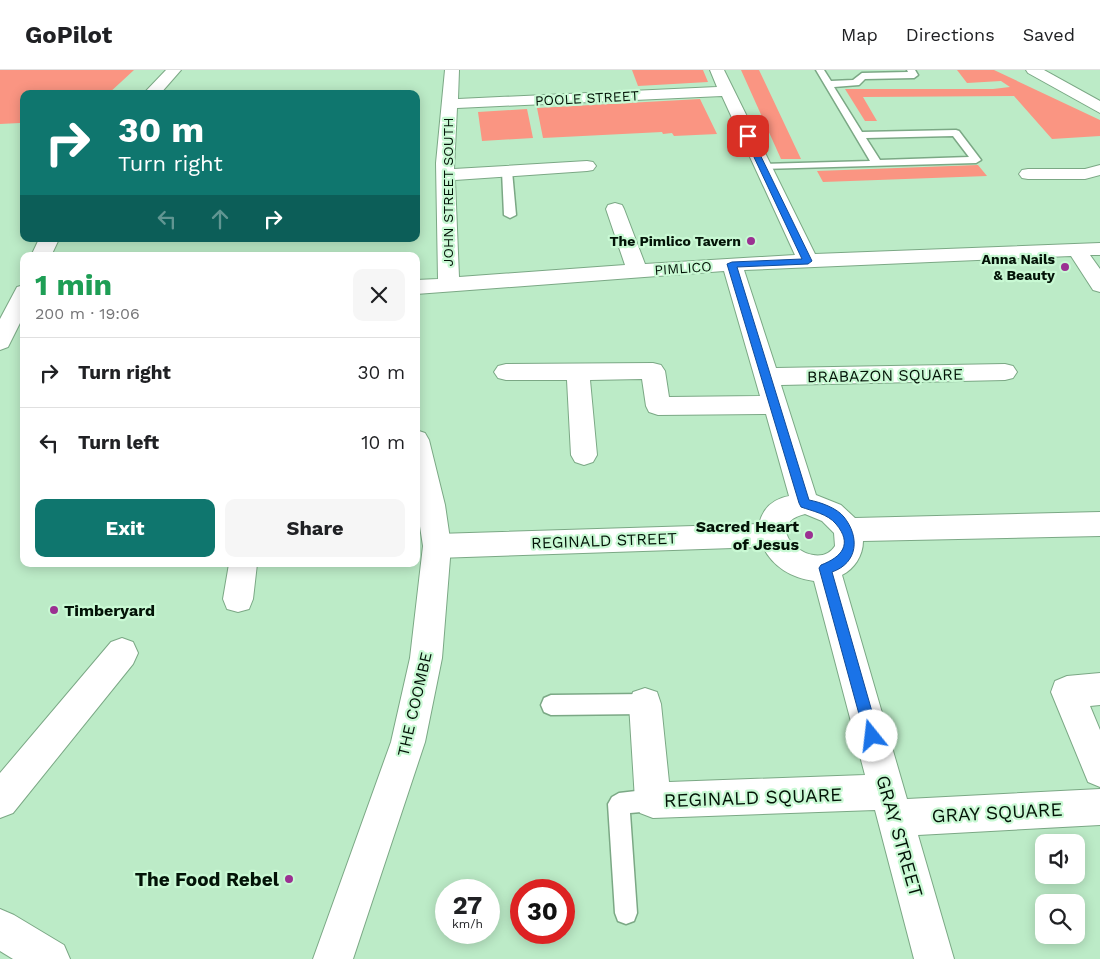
<!DOCTYPE html>
<html lang="en">
<head>
<meta charset="utf-8">
<style>
  :root { --surface:#fff; --page:#f6f6f6; --text:#202124; --muted:#757577; --line:#e0e0e0; --accent:#0f766e }
  body { margin:0; font-family:"Work Sans",sans-serif; background:var(--page); color:var(--text); height:100vh; display:flex; flex-direction:column; font-size:19px; white-space:nowrap }
  * { box-sizing:border-box; margin:0 }
  p { font-size:16px; color:var(--muted) }
  .icon { flex:none; width:28px; height:28px; fill:none; stroke:currentColor; stroke-width:2; stroke-linecap:round; stroke-linejoin:round }
  .map { position:relative; flex:1; overflow:hidden }
  .drawer { position:absolute; left:20px; top:182px; width:400px; height:315px; display:flex; flex-direction:column; background:var(--surface); border-radius:10px; box-shadow:0 2px 12px #0003 }
  .drawer>* { flex:none }
  .banner { position:absolute; left:20px; top:20px; width:400px; height:152px; border-radius:10px; box-shadow:0 2px 12px #0003; background:#0f766e; color:#fff; overflow:hidden }
  .fabs { position:absolute; left:1035px; top:764px; display:grid; gap:10px }
  .fabs a { display:grid; place-items:center; width:50px; height:50px; border-radius:10px; background:var(--surface); box-shadow:0 2px 12px #0003; font-size:25px }
  .speed { position:absolute; left:435px; top:809px; display:flex; gap:10px; font-size:25px; font-weight:700; text-align:center }
  .speed>* { display:grid; place-content:center; width:65px; height:65px; border-radius:50%; background:var(--surface); box-shadow:0 2px 12px #0003; line-height:1 }
  .speed small { font-size:12px; font-weight:400 }
  .speed .limit { border:8px solid #d22; background:#fff; color:#111 }
  .pin { position:absolute; display:grid; place-items:center; width:42px; height:42px; color:#fff; margin:-21px; border-radius:10px; box-shadow:0 2px 8px #0006 }
  .me { position:absolute; width:55px; margin:-28px; rotate:344deg; stroke-linejoin:round; filter:drop-shadow(0 0 4px #0008) }
  .turn { display:flex; align-items:center; gap:18px; height:105px; padding:0 15px; font-size:22px }
  .turn .icon { width:65px; height:65px; stroke-width:2.5 }
  .turn b { display:block; font-size:35px; line-height:42px }
  .lanes { display:flex; align-items:center; height:48px; padding:0 15px; background:#0003; justify-content:center; gap:25px; direction:ltr }
  .lanes .off { opacity:.35 }
  .round { display:grid; place-items:center; flex:none; width:52px; height:52px; border-radius:10px; background:var(--page) }
  .headline { display:flex; align-items:center; justify-content:space-between; height:85px; padding:0 15px }
  h1 { font-size:30px; font-weight:700; line-height:38px; color:#1e9e55 }
  .primary-button { display:flex; gap:10px; margin-top:auto; padding:10px 15px }
  .primary-button a { flex:1; height:58px; border-radius:10px; background:var(--accent); color:#fff; font-size:20px; font-weight:700; line-height:58px; text-align:center }
  .primary-button a+a { background:var(--page); color:var(--text) }
  ul { padding:0; list-style:none }
  li { display:flex; align-items:center; gap:15px; height:70px; padding:0 15px; border-top:1px solid var(--line) }
  li div { flex:1 }
  li b { display:block; font-size:19px }
  li em { font-style:normal }
  header { display:flex; align-items:center; gap:30px; box-sizing:border-box; height:70px; padding:0 25px; background:var(--surface); border-bottom:1px solid var(--line) }
  header strong { font-size:24px }
  nav { display:flex; gap:28px; margin-inline-start:auto; font-size:18px }
  .map>svg:first-child { display:block }
  .green { fill:#fa9582 }
  .lines { fill:none; stroke-linecap:round; stroke-linejoin:round }
  .lane-casing { stroke:#7ba885; stroke-width:3 }
  .street-casing { stroke:#7ba885; stroke-width:2 }
  .secondary-casing { stroke:#7ba885; stroke-width:2 }
  .lane { fill:#fff; fill-rule:evenodd }
  .street { fill:#fff; fill-rule:evenodd }
  .secondary { fill:#fff; fill-rule:evenodd }
  .route { fill:#1a73e8; stroke:#114b97 }
  .poi-dot { fill:#9b3092; stroke:#c9f9d4; stroke-width:2 }
  .labels { text-anchor:middle; stroke-width:4.5; stroke-linejoin:round; paint-order:stroke }
  .far-street-label { font-size:14px; fill:#031307; stroke:#c9f9d4 }
  .far-poi-label { font-size:14px; font-weight:bold; fill:#031307; stroke:#c9f9d4; text-anchor:end }
  .street-label { font-size:16px; fill:#031307; stroke:#c9f9d4 }
  .poi-label { font-size:16px; font-weight:bold; fill:#031307; stroke:#c9f9d4; text-anchor:end }
  .near-street-label { font-size:19px; fill:#031307; stroke:#c9f9d4 }
  .near-poi-label { font-size:19px; font-weight:bold; fill:#031307; stroke:#c9f9d4; text-anchor:end }
</style>
</head>
<body>
<header>
<strong>GoPilot</strong>
<nav><a>Map</a><a>Directions</a><a>Saved</a></nav>
</header>
<div class="map">
<svg width="1100" height="889" viewBox="0 0 1100 889">
  <rect width="100%" height="100%" fill="#bcebc7"/>
  <path class="green" d="M0,0H134L108,24H24V50L20,53L0,54Z
    M632,0H703L708,12L638,16Z
    M741,0H759L801,89H781Z
    M957,0H994L1100,50V66L1052,69L1014,26L863,27L877,51H865L845,19H993L1010,17L1001,11L967,13Z
    M700,29L717,64L674,66L672,63L663,64L662,62L543,68L537,38Z
    M527,39L533,68L482,71L478,42Z
    M978,95L987,106L823,112L817,101Z"/>
  <g class="lines">
    <g class="lane-casing">
      <path id="lane" d="M816,0H824L831,11L853,10L862,3L908,2L907,0H915L918,5L914,8L865,9L859,15L834,17L862,62L956,60L959,61L981,90L976,93L758,99L757,97L758,95L762,94L870,91ZM953,66L969,87L880,90L866,68Z
        M507,98L512,101L516,145L510,148L504,145L502,101Z
        M645,624L652,627L655,634L652,641L645,644L551,645L544,642L541,635L544,628L551,625Z
        M653,719L660,723L664,730L660,737L653,741L630,743L637,843L634,851L626,854L618,851L615,843L608,734L612,727L619,723Z"/>
    </g>
    <g class="street-casing">
      <path id="street" d="M445,0H459L458,29L717,17L710,0H724L815,184L1100,173V185H1090L1100,199V222L1093,220L1071,186L744,200L776,298L1005,294L1013,296L1017,302L1013,308L1005,310L781,315L816,425L841,435L855,448L1100,442V466L863,471C863,486 854,499 842,505L907,729L1100,719V755L918,765L954,889H914L875,740L653,748L640,743L635,730L629,634L633,622L645,618L657,622L661,634L669,712L865,705L814,511C792,508 773,497 763,477L437,488L427,485L423,476L427,467L437,464L759,454C763,437 774,429 789,426L766,344L658,345L649,342L646,336L642,309L590,310L597,385L593,392L584,395L575,392L571,385L567,310H506L498,308L494,302L498,296L506,294L653,293L661,295L665,301L669,327L760,326L724,201L416,224V210L438,209L436,93ZM722,26L795,185L645,194L624,139L622,135L615,133L608,135L606,139L625,195L459,207L455,110L587,101L593,100L596,96L593,92L587,91L454,99L457,38ZM805,444L822,451L834,463L835,476C816,506 756,456 805,444Z
        M1100,95V105L1085,109H1028L1022,108L1019,104L1022,100L1028,99H1085Z
        M229,494H257L253,529L249,539L238,542L227,539L223,529Z
        M122,568L133,572L138,583L133,594L13,743L0,748V703L111,572Z
        M1100,603V635L1090,636L1100,660V717L1088,712L1051,622L1055,611L1067,606Z
        M0,839L14,845L64,875L70,889H13L0,881Z"/>
    </g>
    <g class="secondary-casing">
      <path id="secondary" d="M166,0H181L160,24H143Z
        M1026,0H1044L1100,31V43L1028,3Z
        M39,169H59L51,186H31Z
        M24,215V245L8,277L0,280V249L17,217Z
        M416,360L425,363L429,370L445,435L451,476L442,588L425,672L353,889H313L391,672L410,588L423,476L416,430Z"/>
    </g>
    <use href="#lane" class="lane"/>
    <use href="#street" class="street"/>
    <use href="#secondary" class="secondary"/>
  </g>
  <path class="route" d="M748,64L751,66L812,191L808,194L737,197L809,430C820,432 837,438 844,447C860,467 858,493 832,502L879,666L877,671L872,673L867,671L865,666L819,498L821,495C842,487 853,474 836,454C828,444 812,441 801,437L799,433L727,194L732,192L802,189L744,66Z"/>
  <g class="poi-dot">
    <circle cx="751" cy="171" r="5"/>
    <circle cx="1065" cy="197" r="5"/>
    <circle cx="809" cy="465" r="5"/>
    <circle cx="54" cy="540" r="5"/>
    <circle cx="289" cy="809" r="5"/>
  </g>
  <g class="labels">
    <g class="far-street-label">
      <text transform="translate(587 28) rotate(-3)" y="5">POOLE STREET</text>
      <text transform="translate(448 122) rotate(-90)" y="5">JOHN STREET SOUTH</text>
      <text transform="translate(683 198) rotate(-4)" y="5">PIMLICO</text>
    </g>
    <g class="far-poi-label">
      <text x="741" y="176">The Pimlico Tavern</text>
      <text x="1055" y="194">Anna Nails<tspan x="1055" dy="16">&amp; Beauty</tspan></text>
    </g>
    <g class="street-label">
      <text transform="translate(885 305) rotate(-1)" y="6">BRABAZON SQUARE</text>
      <text transform="translate(604 470) rotate(-2)" y="6">REGINALD STREET</text>
      <text transform="translate(414 634) rotate(-77)" y="6">THE COOMBE</text>
    </g>
    <g class="poi-label">
      <text x="799" y="462">Sacred Heart<tspan x="799" dy="18">of Jesus</tspan></text>
      <text x="64" y="546" text-anchor="start">Timberyard</text>
    </g>
    <g class="near-street-label">
      <text transform="translate(753 727) rotate(-2)" y="7">REGINALD SQUARE</text>
      <text transform="translate(997 742) rotate(-3)" y="7">GRAY SQUARE</text>
      <text transform="translate(900 766) rotate(74)" y="7">GRAY STREET</text>
    </g>
    <g class="near-poi-label">
      <text x="279" y="816">The Food Rebel</text>
    </g>
  </g>
</svg>
<div class="fabs">
<a><svg class="icon" aria-label="sound" viewBox="0 0 24 24"><path d="M4 9h4l5-4v14l-5-4H4zM17 9q2 3 0 6"/></svg></a>
<a><svg class="icon" aria-label="search" viewBox="0 0 24 24"><circle cx="10" cy="10" r="6"/><path d="M15 15l6 6"/></svg></a>
</div>
<div class="speed"><div>27<small>km/h</small></div><div class="limit">30</div></div>
<div class="pin" style="left:748px;top:66px;background:#d93025"><svg class="icon" aria-label="arrive" viewBox="0 0 24 24"><path d="M6 21V4h12l-3 4 3 4H6"/></svg></div>
<svg class="me" style="left:872px;top:666px" viewBox="-20 -20 40 40"><circle r="19" fill="#fff"/><path d="M0-13L10 11 0 6-10 11z" fill="#1a73e8"/></svg>
<div class="banner">
<div class="turn"><svg class="icon" aria-label="right" viewBox="0 0 24 24"><path d="M7 20v-9h11M14 6l5 5-5 5"/></svg><div><b>30 m</b>Turn right</div></div>
<div class="lanes"><svg class="icon off" aria-label="left" viewBox="0 0 24 24"><path d="M17 20v-9H6M10 6l-5 5 5 5"/></svg><svg class="icon off" aria-label="ahead" viewBox="0 0 24 24"><path d="M12 20V5M6 11l6-6 6 6"/></svg><svg class="icon" aria-label="right" viewBox="0 0 24 24"><path d="M7 20v-9h11M14 6l5 5-5 5"/></svg></div>
</div>
<section class="drawer">
<div class="headline"><div><h1>1 min</h1><p>200 m · 19:06</p></div><a class="round"><svg class="icon" aria-label="close" viewBox="0 0 24 24"><path d="M6 6l12 12M18 6L6 18"/></svg></a></div>
<ul>
<li><svg class="icon" aria-label="right" viewBox="0 0 24 24"><path d="M7 20v-9h11M14 6l5 5-5 5"/></svg><div><b>Turn right</b></div><em>30 m</em></li>
<li><svg class="icon" aria-label="left" viewBox="0 0 24 24"><path d="M17 20v-9H6M10 6l-5 5 5 5"/></svg><div><b>Turn left</b></div><em>10 m</em></li>
</ul>
<div class="primary-button"><a>Exit</a><a>Share</a></div>
</section>
</div>
</body>
</html>
